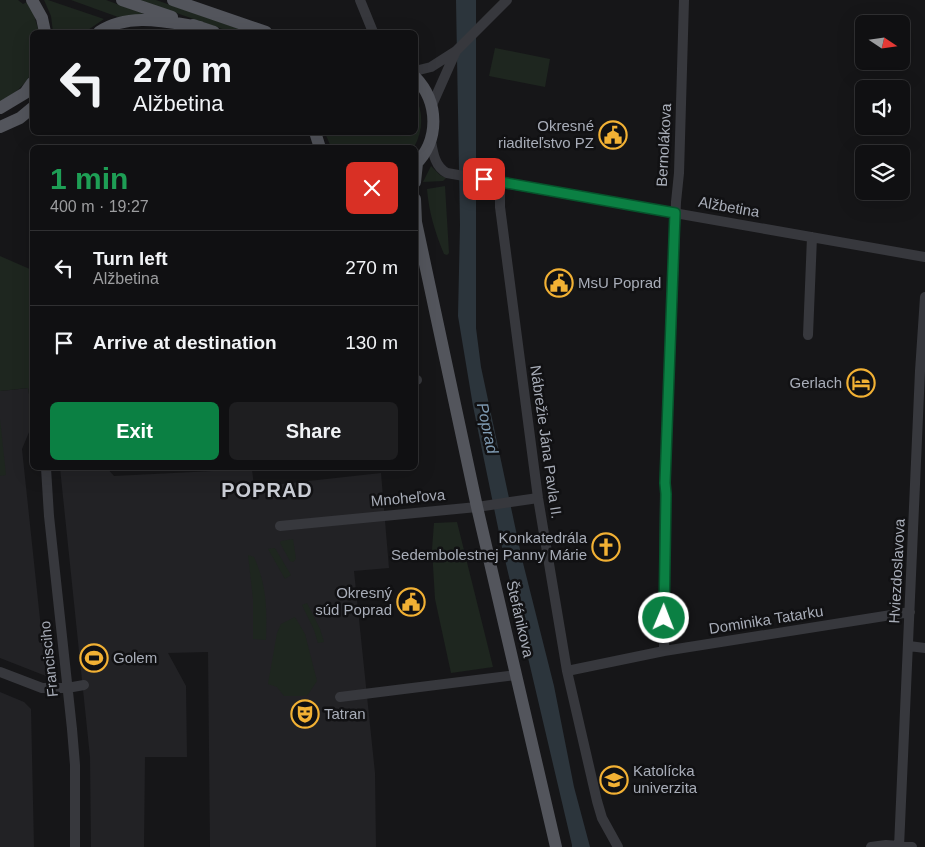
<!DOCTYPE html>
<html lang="en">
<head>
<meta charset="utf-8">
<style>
  :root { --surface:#101012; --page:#1e1e20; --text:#f1f3f6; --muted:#9c9d9f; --line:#303032; --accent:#0b8043 }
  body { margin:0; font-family:Arial,sans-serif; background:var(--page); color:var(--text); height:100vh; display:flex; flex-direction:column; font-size:19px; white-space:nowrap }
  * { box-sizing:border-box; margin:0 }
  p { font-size:16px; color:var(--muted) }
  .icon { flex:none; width:28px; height:28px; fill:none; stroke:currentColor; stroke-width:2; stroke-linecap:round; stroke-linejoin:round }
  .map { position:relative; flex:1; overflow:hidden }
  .side { position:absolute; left:30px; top:145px; width:388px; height:325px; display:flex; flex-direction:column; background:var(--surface); border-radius:8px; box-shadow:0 5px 20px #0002,0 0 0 1px var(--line) }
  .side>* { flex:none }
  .hud { position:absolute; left:30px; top:30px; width:388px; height:105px; border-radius:8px; box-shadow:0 5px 20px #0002,0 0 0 1px var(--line); background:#101012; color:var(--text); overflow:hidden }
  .needle { width:32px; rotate:103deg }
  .fabs { position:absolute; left:855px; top:15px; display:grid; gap:10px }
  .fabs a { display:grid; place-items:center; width:55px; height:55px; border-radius:8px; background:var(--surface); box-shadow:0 5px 20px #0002,0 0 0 1px var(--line); font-size:25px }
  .pin { position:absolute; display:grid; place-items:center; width:42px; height:42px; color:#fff; margin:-21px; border-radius:10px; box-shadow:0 2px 8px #0006 }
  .me { position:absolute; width:55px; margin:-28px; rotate:1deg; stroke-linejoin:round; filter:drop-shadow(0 0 4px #0008) }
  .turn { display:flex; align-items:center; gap:18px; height:105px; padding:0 20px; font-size:22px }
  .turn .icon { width:65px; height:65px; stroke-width:2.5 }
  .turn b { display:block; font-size:35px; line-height:42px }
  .round { display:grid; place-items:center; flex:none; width:52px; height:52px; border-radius:8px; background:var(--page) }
  .headline { display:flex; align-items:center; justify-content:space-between; height:85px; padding:0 20px }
  h1 { font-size:30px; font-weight:800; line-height:38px; color:#1e9e55 }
  .action { display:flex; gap:10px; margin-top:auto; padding:10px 20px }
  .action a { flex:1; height:58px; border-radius:8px; background:var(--accent); color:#fff; font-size:20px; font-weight:800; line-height:58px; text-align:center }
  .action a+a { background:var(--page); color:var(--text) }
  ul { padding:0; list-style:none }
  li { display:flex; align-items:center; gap:15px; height:75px; padding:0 20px; border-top:1px solid var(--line) }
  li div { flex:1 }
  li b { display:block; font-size:19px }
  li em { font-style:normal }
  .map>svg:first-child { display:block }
  .built { fill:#222225 }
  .green { fill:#1e261f }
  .water { fill:#2c353c }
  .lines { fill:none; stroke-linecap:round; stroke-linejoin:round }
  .minor { stroke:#37383d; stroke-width:10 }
  .major { stroke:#53555c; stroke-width:12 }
  .route-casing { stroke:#07532c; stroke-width:12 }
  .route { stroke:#0b8043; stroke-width:9 }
  .labels { text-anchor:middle; stroke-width:5; stroke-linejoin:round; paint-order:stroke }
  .poi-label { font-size:15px; fill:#a8adb8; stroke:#111113; text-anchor:end }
  .street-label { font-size:15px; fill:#a8adb8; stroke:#111113 }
  .water-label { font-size:16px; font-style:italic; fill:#7f9bb3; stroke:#111113 }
  .district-label { font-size:20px; font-weight:bold; letter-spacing:1px; fill:#c9ccd4; stroke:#111113 }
</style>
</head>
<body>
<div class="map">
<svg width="925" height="847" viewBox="0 0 925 847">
  <rect width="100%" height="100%" fill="#161618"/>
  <path class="built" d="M28,388L32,410V425L22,449L46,676L0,658V391Z
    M60,468H107L114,476L252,469L254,487L381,473L389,568L354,571L375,773L376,847H210L208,652L168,653L186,686L187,757H145L144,847H91L90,757Z
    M0,692L24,702L31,709L34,847H0Z"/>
  <path class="green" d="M0,0H18L23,4L27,2L33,12L39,32H32V71C26,86 13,94 0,102Z
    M44,0H48L104,19L85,32H53L51,16Z
    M71,0H106L147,15L118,17Z
    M139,0H156L249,32H231Z
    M495,48L550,59L545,87L489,76Z
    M415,96C424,113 423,131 414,147H331L325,133L415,132Z
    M431,166L440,175L446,178L443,181L423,182Z
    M445,186L449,253L447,255L444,254C435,232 429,213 427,189Z
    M0,256L32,270V410L28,388L0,391Z
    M0,419L6,475L0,476Z
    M457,522L493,667L451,673L435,599L432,549L434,523Z
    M293,539L296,559L293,562L290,561L280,543L281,541Z
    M275,548L291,575L285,579L268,549Z
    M248,555L254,557C267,586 267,609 266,640L253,639V599Z
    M307,603L320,629L324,642L318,643L314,630L302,605Z
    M295,617L305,634L317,681L307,696H284L277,687L268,684L277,633L281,624Z"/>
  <path class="water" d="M456,0H476V328L481,367L522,559L554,686L574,787L590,847H572V845L502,547L473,406L458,316L460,225Z"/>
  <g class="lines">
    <path class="minor" d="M360,0L373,32
      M415,71L431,67L456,51L507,0
      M432,105L456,51
      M431,141C433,153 435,167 447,173L925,257
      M500,182V207L538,498L567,671L597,801L602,818L618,847
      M808,335L812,237
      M415,380H417
      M46,468L49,516L72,729L75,765V847
      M280,526L477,507L538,498
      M909,646L925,648
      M664,651L665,483L676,202L679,173L684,0
      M567,671L664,651L910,612
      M0,672L42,688H67L84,685
      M340,697L516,675
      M871,847L886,845L912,847
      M899,847L920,371L925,297"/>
    <path class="major" d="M32,0L42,18L45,32
      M122,0L172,17
      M173,0L266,32
      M193,25L214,32
      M99,32C129,12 167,22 200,27
      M415,77C439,102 440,140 415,165
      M0,108L25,93L32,83
      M0,127L20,118L32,108
      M315,132L320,148
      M415,182L417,163
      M415,199L416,222L477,507L556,847"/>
  </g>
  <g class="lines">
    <g class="route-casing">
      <path id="route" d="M484,179L675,213L665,483L666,494L664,618"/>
    </g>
    <use href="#route" class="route"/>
  </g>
  <defs>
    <g id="civic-ring" transform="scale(1.4375)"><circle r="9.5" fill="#111113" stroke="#f2b134" stroke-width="1.5"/><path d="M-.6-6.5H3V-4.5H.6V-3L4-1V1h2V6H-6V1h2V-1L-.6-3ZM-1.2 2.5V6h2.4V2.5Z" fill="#f2b134"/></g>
    <g id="hotel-ring" transform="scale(1.4375)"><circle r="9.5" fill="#111113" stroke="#f2b134" stroke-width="1.5"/><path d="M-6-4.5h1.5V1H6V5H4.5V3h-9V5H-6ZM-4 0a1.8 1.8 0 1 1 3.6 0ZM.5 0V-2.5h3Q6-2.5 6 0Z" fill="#f2b134"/></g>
    <g id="church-ring" transform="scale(1.4375)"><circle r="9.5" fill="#111113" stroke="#f2b134" stroke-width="1.5"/><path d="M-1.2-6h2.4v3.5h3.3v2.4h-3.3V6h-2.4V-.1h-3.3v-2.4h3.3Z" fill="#f2b134"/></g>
    <g id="stadium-ring" transform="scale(1.4375)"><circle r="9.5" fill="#111113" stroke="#f2b134" stroke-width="1.5"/><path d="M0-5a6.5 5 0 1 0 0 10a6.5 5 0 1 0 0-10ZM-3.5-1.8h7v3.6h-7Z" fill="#f2b134"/></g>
    <g id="theatre-ring" transform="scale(1.4375)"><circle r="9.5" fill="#111113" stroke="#f2b134" stroke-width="1.5"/><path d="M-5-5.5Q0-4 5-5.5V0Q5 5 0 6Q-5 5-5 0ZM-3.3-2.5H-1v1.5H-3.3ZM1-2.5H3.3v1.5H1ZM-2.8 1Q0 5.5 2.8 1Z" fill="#f2b134"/></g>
    <g id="university-ring" transform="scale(1.4375)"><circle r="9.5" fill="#111113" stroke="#f2b134" stroke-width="1.5"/><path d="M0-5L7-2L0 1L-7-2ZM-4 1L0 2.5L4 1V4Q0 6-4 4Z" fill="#f2b134"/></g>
  </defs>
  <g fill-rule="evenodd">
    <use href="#civic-ring" x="613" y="135"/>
    <use href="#civic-ring" x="559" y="283"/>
    <use href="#hotel-ring" x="861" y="383"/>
    <use href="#church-ring" x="606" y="547"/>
    <use href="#civic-ring" x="411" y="602"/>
    <use href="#stadium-ring" x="94" y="658"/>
    <use href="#theatre-ring" x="305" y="714"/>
    <use href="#university-ring" x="614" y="780"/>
  </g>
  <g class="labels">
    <g class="poi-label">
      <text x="594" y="131">Okresné<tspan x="594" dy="17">riaditeľstvo PZ</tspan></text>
      <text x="578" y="288" text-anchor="start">MsU Poprad</text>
      <text x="842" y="388">Gerlach</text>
      <text x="587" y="543">Konkatedrála<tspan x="587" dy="17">Sedembolestnej Panny Márie</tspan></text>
      <text x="392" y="598">Okresný<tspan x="392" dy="17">súd Poprad</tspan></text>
      <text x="113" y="663" text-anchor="start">Golem</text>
      <text x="324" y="719" text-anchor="start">Tatran</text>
      <text x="633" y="776" text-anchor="start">Katolícka<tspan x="633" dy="17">univerzita</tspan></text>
    </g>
    <g class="street-label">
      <text transform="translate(664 145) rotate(-87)" y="5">Bernolákova</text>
      <text transform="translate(729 207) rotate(10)" y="5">Alžbetina</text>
      <text transform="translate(546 442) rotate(82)" y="5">Nábrežie Jána Pavla II.</text>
      <text transform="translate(408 498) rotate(-5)" y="5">Mnoheľova</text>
      <text transform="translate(897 571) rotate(-87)" y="5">Hviezdoslavova</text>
      <text transform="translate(520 619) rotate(77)" y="5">Štefánikova</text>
      <text transform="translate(766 620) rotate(-9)" y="5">Dominika Tatarku</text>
      <text transform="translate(49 659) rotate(-96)" y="5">Francisciho</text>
    </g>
    <g class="water-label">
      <text transform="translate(488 428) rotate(78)" y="6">Poprad</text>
    </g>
    <g class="district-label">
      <text x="267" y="497">POPRAD</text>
    </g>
  </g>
</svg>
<div class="fabs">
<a><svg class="needle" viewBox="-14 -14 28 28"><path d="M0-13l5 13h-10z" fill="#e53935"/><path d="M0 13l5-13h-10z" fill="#9c9d9f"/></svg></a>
<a><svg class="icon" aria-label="sound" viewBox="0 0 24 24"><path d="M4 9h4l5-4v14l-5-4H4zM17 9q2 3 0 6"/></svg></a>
<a><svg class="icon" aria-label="layers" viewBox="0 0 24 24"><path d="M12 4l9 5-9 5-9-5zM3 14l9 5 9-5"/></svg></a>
</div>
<div class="pin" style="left:484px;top:179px;background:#d93025"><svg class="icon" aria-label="arrive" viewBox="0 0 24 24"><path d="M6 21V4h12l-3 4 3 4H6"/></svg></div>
<svg class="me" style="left:664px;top:618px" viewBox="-20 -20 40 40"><circle r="17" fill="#0b8043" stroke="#fff" stroke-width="3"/><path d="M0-11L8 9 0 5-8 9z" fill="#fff"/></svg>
<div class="hud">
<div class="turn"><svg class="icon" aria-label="left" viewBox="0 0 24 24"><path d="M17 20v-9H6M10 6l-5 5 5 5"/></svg><div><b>270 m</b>Alžbetina</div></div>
</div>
<section class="side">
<div class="headline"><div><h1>1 min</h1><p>400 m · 19:27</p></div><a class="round" style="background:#d93025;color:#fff"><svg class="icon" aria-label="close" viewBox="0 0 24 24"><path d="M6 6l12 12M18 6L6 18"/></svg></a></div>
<ul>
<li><svg class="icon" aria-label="left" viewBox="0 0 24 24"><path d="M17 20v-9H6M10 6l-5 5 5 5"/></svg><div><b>Turn left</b><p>Alžbetina</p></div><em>270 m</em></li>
<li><svg class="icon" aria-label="arrive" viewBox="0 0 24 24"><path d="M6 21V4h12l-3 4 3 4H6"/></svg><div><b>Arrive at destination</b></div><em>130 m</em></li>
</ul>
<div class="action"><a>Exit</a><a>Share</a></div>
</section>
</div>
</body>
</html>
